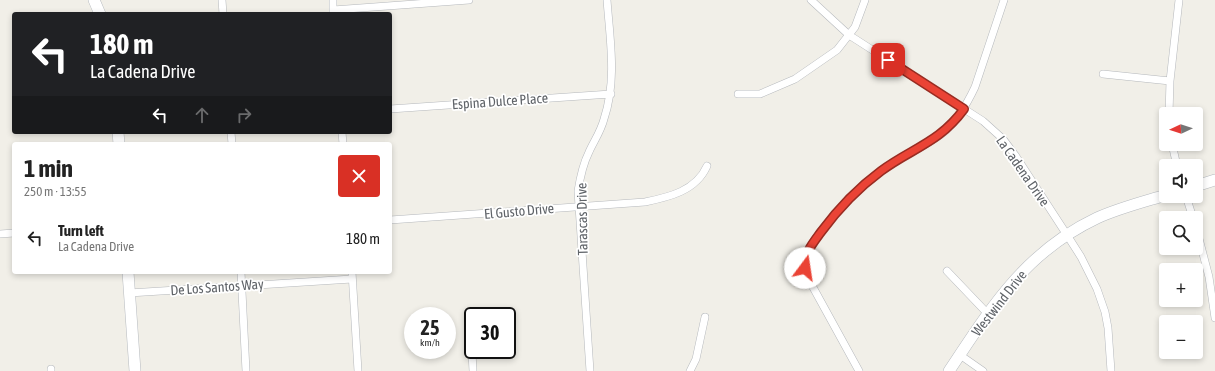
<!DOCTYPE html>
<html lang="en">
<head>
<meta charset="utf-8">
<style>
  :root { --surface:#fff; --page:#f6f6f6; --text:#222; --muted:#767676 }
  body { margin:0; font-family:"Asap Condensed",sans-serif; background:var(--page); color:var(--text); height:100vh; display:flex; flex-direction:column; font-size:15px; white-space:nowrap }
  * { box-sizing:border-box; margin:0 }
  p { font-size:13px; color:var(--muted) }
  .icon { flex:none; width:22px; height:22px; fill:none; stroke:currentColor; stroke-width:2; stroke-linecap:round; stroke-linejoin:round }
  .map { position:relative; flex:1; overflow:hidden }
  .side { position:absolute; left:12px; top:142px; width:380px; height:132px; display:flex; flex-direction:column; background:var(--surface); border-radius:4px; box-shadow:0 2px 6px #0003 }
  .side>* { flex:none }
  .top-card { position:absolute; left:12px; top:12px; width:380px; height:122px; border-radius:4px; box-shadow:0 2px 6px #0003; background:#202124; color:#fff; overflow:hidden }
  .needle { width:26px; rotate:266deg }
  .buttons { position:absolute; left:1159px; top:107px; display:grid; gap:8px }
  .buttons a { display:grid; place-items:center; width:44px; height:44px; border-radius:4px; background:var(--surface); box-shadow:0 2px 6px #0003; font-size:20px }
  .speed { position:absolute; left:404px; top:307px; display:flex; gap:8px; font-size:20px; font-weight:700; text-align:center }
  .speed>* { display:grid; place-content:center; width:52px; height:52px; border-radius:50%; background:var(--surface); box-shadow:0 2px 6px #0003; line-height:1 }
  .speed small { font-size:10px; font-weight:400 }
  .speed .limit { border:2px solid #111; border-radius:6px; background:#fff; color:#111 }
  .pin { position:absolute; display:grid; place-items:center; width:34px; height:34px; color:#fff; margin:-17px; border-radius:8px; box-shadow:0 2px 6px #0006 }
  .me { position:absolute; width:44px; margin:-22px; rotate:14deg; stroke-linejoin:round; filter:drop-shadow(0 0 3px #0008) }
  .turn { display:flex; align-items:center; gap:14px; height:84px; padding:0 12px; font-size:18px }
  .turn .icon { width:52px; height:52px; stroke-width:2.5 }
  .turn b { display:block; font-size:28px; line-height:34px }
  .lanes { display:flex; align-items:center; height:38px; padding:0 12px; background:#0003; justify-content:center; gap:20px; direction:ltr }
  .lanes .off { opacity:.35 }
  .round { display:grid; place-items:center; flex:none; width:42px; height:42px; border-radius:4px; background:var(--page) }
  .head { display:flex; align-items:center; justify-content:space-between; height:68px; padding:0 12px }
  h1 { font-size:24px; font-weight:700; line-height:30px }
  ul { padding:0; list-style:none }
  li { display:flex; align-items:center; gap:12px; height:56px; padding:0 12px }
  li div { flex:1 }
  li b { display:block; font-size:15px }
  li em { font-style:normal }
  .map>svg:first-child { display:block }
  .lines { fill:none; stroke-linecap:round; stroke-linejoin:round }
  .street-casing { stroke:#b5b8bc; stroke-width:8 }
  .secondary-casing { stroke:#b6babf; stroke-width:12 }
  .street { stroke:#fff; stroke-width:7 }
  .secondary { stroke:#fff; stroke-width:11 }
  .route-casing { stroke:#982c22; stroke-width:10 }
  .route { stroke:#ea4335; stroke-width:7 }
  .labels { text-anchor:middle; stroke-width:3.5; stroke-linejoin:round; paint-order:stroke }
  .street-label { font-size:14px; fill:#5f6368; stroke:#fff }
</style>
</head>
<body>
<div class="map">
<svg width="1215" height="371" viewBox="0 0 1215 371">
  <rect width="100%" height="100%" fill="#f1efe8"/>
  <g class="lines">
    <g class="street-casing">
      <path id="street" d="M222,0L223,14
        M333,0V14
        M811,0L849,35L983,121L1003,139L1015,155L1067,235L1081,257L1097,289L1105,312L1108,328L1111,371
        M333,10L469,0
        M1103,74L1170,81
        M738,94H760L795,79L837,50L855,27L865,0
        M390,109L611,94
        M1169,114L1170,81L1179,0
        M231,132L232,144
        M342,132L343,144
        M1172,144L1177,166
        M1186,196L1193,218
        M390,220L645,202C669,197 696,191 707,166
        M1196,227L1209,277L1215,318
        M0,234L14,233
        M947,271L988,314
        M241,272L246,371
        M352,272L358,371
        M129,293L352,279
        M471,334L473,371
        M960,355L983,371
        M51,369V371
        M590,371L578,191C580,178 583,164 589,152C594,141 601,131 604,119C617,80 610,40 607,0
        M690,371L696,359L705,317
        M859,371L809,280C807,274 804,268 805,262C807,237 862,185 882,170C902,156 925,147 944,132C958,120 967,104 975,87L1004,0"/>
    </g>
    <g class="secondary-casing">
      <path id="secondary" d="M94,0L100,14
        M118,132L119,144
        M1196,186L1215,180
        M128,272L135,371
        M949,371C991,308 1025,252 1097,218C1119,208 1143,202 1166,195"/>
    </g>
    <use href="#street" class="street"/>
    <use href="#secondary" class="secondary"/>
  </g>
  <g class="lines">
    <g class="route-casing">
      <path id="route" d="M805,268C804,253 813,243 821,232C838,209 858,188 881,171C912,148 939,143 964,109L888,60"/>
    </g>
    <use href="#route" class="route"/>
  </g>
  <g class="labels">
    <g class="street-label">
      <text transform="translate(500 101) rotate(-4)" y="5">Espina Dulce Place</text>
      <text transform="translate(1023 171) rotate(55)" y="5">La Cadena Drive</text>
      <text transform="translate(519 211) rotate(-5)" y="5">El Gusto Drive</text>
      <text transform="translate(582 219) rotate(-91)" y="5">Tarascas Drive</text>
      <text transform="translate(217 287) rotate(-4)" y="5">De Los Santos Way</text>
      <text transform="translate(999 303) rotate(-52)" y="5">Westwind Drive</text>
    </g>
  </g>
</svg>
<div class="buttons">
<a><svg class="needle" viewBox="-14 -14 28 28"><path d="M0-13l5 13h-10z" fill="#e53935"/><path d="M0 13l5-13h-10z" fill="#767676"/></svg></a>
<a><svg class="icon" aria-label="sound" viewBox="0 0 24 24"><path d="M4 9h4l5-4v14l-5-4H4zM17 9q2 3 0 6"/></svg></a>
<a><svg class="icon" aria-label="search" viewBox="0 0 24 24"><circle cx="10" cy="10" r="6"/><path d="M15 15l6 6"/></svg></a>
<a>+</a>
<a>−</a>
</div>
<div class="speed"><div>25<small>km/h</small></div><div class="limit">30</div></div>
<div class="pin" style="left:888px;top:60px;background:#d93025"><svg class="icon" aria-label="arrive" viewBox="0 0 24 24"><path d="M6 21V4h12l-3 4 3 4H6"/></svg></div>
<svg class="me" style="left:805px;top:268px" viewBox="-20 -20 40 40"><circle r="19" fill="#fff"/><path d="M0-13L10 11 0 6-10 11z" fill="#ea4335"/></svg>
<div class="top-card">
<div class="turn"><svg class="icon" aria-label="left" viewBox="0 0 24 24"><path d="M17 20v-9H6M10 6l-5 5 5 5"/></svg><div><b>180 m</b>La Cadena Drive</div></div>
<div class="lanes"><svg class="icon" aria-label="left" viewBox="0 0 24 24"><path d="M17 20v-9H6M10 6l-5 5 5 5"/></svg><svg class="icon off" aria-label="ahead" viewBox="0 0 24 24"><path d="M12 20V5M6 11l6-6 6 6"/></svg><svg class="icon off" aria-label="right" viewBox="0 0 24 24"><path d="M7 20v-9h11M14 6l5 5-5 5"/></svg></div>
</div>
<section class="side">
<div class="head"><div><h1>1 min</h1><p>250 m · 13:55</p></div><a class="round" style="background:#d93025;color:#fff"><svg class="icon" aria-label="close" viewBox="0 0 24 24"><path d="M6 6l12 12M18 6L6 18"/></svg></a></div>
<ul>
<li><svg class="icon" aria-label="left" viewBox="0 0 24 24"><path d="M17 20v-9H6M10 6l-5 5 5 5"/></svg><div><b>Turn left</b><p>La Cadena Drive</p></div><em>180 m</em></li>
</ul>
</section>
</div>
</body>
</html>
